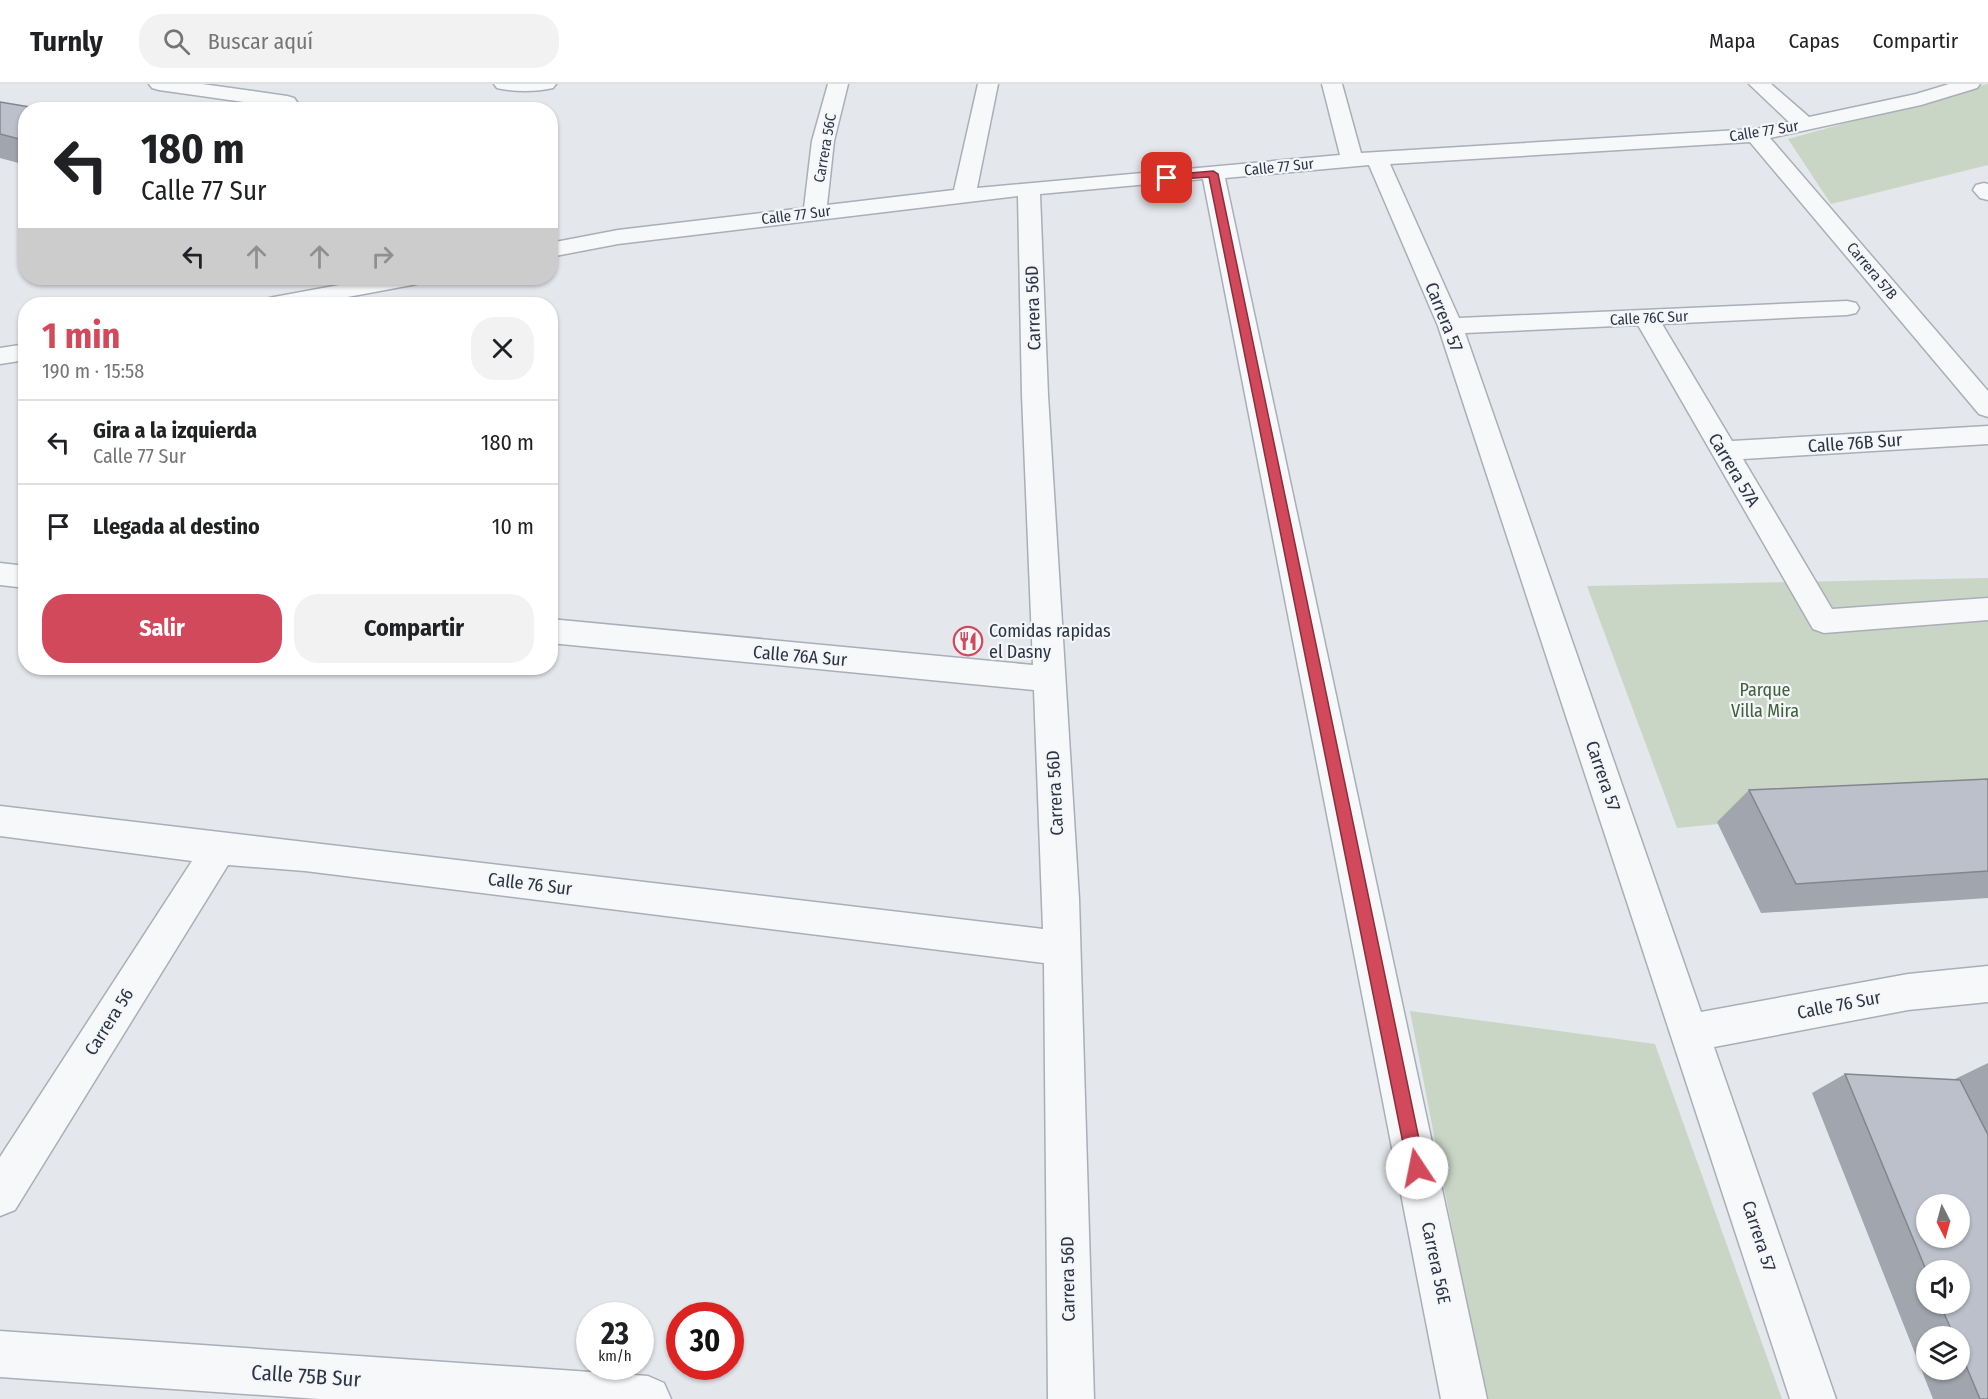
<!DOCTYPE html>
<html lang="es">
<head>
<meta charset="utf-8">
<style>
  :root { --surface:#fff; --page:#f2f2f2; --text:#202124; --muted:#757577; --line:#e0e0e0; --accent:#d1495b }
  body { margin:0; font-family:"Fira Sans Condensed",sans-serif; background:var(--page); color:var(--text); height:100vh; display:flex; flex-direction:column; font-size:22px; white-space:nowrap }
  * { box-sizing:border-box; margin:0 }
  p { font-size:20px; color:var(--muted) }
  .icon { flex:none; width:33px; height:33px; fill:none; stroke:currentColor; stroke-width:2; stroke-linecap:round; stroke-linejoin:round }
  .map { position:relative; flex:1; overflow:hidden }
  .sheet { position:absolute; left:18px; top:213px; width:540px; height:378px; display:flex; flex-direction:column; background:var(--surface); border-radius:24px; box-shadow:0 2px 4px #0004 }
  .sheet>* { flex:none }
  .hud { position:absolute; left:18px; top:18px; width:540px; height:183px; border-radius:24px; box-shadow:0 2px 4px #0004; background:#fff; color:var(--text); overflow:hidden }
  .needle { width:39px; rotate:174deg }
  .tools { position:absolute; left:1916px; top:1110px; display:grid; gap:12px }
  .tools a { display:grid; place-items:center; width:54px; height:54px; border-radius:50%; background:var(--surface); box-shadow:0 2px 4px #0004; font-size:30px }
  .speed { position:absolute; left:576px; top:1218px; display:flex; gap:12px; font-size:30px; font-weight:700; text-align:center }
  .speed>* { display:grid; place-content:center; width:78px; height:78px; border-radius:50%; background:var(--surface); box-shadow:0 2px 4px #0004; line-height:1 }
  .speed small { font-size:15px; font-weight:400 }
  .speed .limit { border:9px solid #d22; background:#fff; color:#111 }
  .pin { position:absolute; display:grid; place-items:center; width:51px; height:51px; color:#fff; margin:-26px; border-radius:12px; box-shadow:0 3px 9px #0006 }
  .me { position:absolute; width:66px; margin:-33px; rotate:349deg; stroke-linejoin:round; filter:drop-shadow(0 0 4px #0008) }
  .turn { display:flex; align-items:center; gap:21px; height:126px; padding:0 24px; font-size:27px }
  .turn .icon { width:78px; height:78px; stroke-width:2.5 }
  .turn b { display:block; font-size:42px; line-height:51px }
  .lanes { display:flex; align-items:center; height:57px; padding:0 24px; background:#0003; justify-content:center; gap:30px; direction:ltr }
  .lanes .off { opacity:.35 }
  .round { display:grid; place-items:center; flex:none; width:63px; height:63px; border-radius:24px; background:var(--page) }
  .headline { display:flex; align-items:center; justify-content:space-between; height:102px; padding:0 24px }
  h1 { font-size:36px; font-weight:700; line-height:45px; color:var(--accent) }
  .cta { display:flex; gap:12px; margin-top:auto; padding:12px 24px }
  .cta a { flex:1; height:69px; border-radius:24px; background:var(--accent); color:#fff; font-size:24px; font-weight:700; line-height:69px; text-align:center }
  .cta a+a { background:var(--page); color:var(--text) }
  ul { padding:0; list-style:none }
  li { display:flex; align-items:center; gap:18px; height:84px; padding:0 24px; border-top:2px solid var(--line) }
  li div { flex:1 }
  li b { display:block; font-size:22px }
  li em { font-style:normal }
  header { display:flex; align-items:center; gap:36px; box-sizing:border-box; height:84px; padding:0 30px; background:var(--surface); border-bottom:2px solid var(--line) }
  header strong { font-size:28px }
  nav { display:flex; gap:33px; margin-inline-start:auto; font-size:21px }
  .search { width:420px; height:54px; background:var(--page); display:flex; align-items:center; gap:15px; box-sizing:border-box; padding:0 21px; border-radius:24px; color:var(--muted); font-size:22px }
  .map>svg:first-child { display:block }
  .green { fill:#c9d6c5 }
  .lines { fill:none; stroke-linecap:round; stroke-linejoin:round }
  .minor-casing { stroke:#a9aeb7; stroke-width:3 }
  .minor { fill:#f7f8fa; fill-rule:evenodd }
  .wall { fill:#a1a5ae; fill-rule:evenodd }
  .building { fill:#bbc0ca; stroke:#83868d; stroke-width:1.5; fill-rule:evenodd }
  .route { fill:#d1495b; stroke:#882f3b; stroke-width:1.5 }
  .labels { text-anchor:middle; stroke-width:4.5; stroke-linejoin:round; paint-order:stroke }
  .far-street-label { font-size:15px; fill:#2b3445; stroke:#f4f6f9 }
  .street-label { font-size:18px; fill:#2b3445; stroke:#f4f6f9 }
  .poi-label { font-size:18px; fill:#2b3445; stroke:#f4f6f9; text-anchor:start }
  .park-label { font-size:18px; fill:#3f6138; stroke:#f4f6f9 }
  .near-street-label { font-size:21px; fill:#2b3445; stroke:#f4f6f9 }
</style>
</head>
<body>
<header>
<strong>Turnly</strong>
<div class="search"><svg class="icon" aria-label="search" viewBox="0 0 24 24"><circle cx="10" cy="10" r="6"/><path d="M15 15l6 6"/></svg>Buscar aquí</div>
<nav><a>Mapa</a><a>Capas</a><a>Compartir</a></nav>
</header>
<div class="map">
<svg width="1988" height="1315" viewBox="0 0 1988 1315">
  <rect width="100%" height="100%" fill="#e4e7ec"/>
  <path class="green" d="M1988,0V81L1831,120L1788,55Z
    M1988,494V714L1677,744L1587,502Z
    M1410,927L1655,960L1782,1315H1485Z"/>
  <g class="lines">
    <g class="minor-casing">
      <path id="minor" d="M149,0H202L287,12L294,14L297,18L294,22L287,24L159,6L152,4Z
        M494,0H556L553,4C537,8 513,8 497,4Z
        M828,0H848L834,57L827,121L954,106L978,0H998L977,104L1340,71L1322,0H1342L1361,69L1756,45L1789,38L1749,0H1771L1809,33L1916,10L1949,0H1980L1977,4L1921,21L1770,54L1988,307V333L1979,330L1750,58L1390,80L1459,234L1847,217L1856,219L1859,224L1856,229L1847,231L1662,240L1732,357L1988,342V360L1743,375L1832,525L1988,514V536L1824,549L1813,545L1638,241L1465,249L1701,928L1908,890L1988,882V918L1908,926L1714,963L1836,1315H1790L1438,242L1369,81L1225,94L1487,1315H1441L1203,95L1040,110L1048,311L1079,815L1094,1315H1048L1044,879L305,787L228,781L15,1126L0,1132V1073L192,777L0,752V722L1043,845L1034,606L550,559V535L1033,581L1022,311L1018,112L618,160L550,173V159L618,146L804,124L812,57Z
        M1984,99L1988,100V116L1980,114L1973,106L1976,101Z
        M377,194H424L420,199L412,201L310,220H262L265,215L274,213Z
        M26,260V276L0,280V264Z
        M0,479L26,482V504L0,501Z
        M0,1247L648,1292L664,1299L671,1315H319L0,1293Z"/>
    </g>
    <use href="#minor" class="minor"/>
  </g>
  <path class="wall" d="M0,18L26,26V81L0,74Z
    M1988,695V814L1761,829L1717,738L1749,706Z
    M1988,979V1315H1933L1812,1009L1845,990L1953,996ZM1926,1186L1959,1220H1926ZM1926,1252H1959V1286H1926Z"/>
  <path class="building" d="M0,18L48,26H26V55L23,56L0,50Z
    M1988,695V787L1796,800L1749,706Z
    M1845,990L1960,996L1988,1051V1315H1980L1959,1265V1252H1954L1940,1220H1959V1186H1926ZM1926,1120H1959V1154H1926Z"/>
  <path class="route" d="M1213,87L1218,90L1425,1084L1423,1090L1417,1092L1411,1090L1408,1084L1209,93L1167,96L1163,94L1167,91Z"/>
  <defs>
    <g id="restaurant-ring" transform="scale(1.5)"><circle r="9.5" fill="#f4f6f9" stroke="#d1495b" stroke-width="1.5"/><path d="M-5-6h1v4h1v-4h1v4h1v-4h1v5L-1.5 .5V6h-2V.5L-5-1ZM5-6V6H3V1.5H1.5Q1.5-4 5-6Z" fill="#d1495b"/></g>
  </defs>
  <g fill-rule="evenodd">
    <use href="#restaurant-ring" x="968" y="557"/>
  </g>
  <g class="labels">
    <g class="far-street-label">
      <text transform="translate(1764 47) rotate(-9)" y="5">Calle 77 Sur</text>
      <text transform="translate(825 64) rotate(-80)" y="5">Carrera 56C</text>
      <text transform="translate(1279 83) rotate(-6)" y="5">Calle 77 Sur</text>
      <text transform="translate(796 131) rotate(-7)" y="5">Calle 77 Sur</text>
      <text transform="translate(1872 187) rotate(50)" y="5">Carrera 57B</text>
      <text transform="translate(1649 234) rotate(-3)" y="5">Calle 76C Sur</text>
    </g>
    <g class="street-label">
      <text transform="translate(1033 224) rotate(-92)" y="6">Carrera 56D</text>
      <text transform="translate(1444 233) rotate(68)" y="6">Carrera 57</text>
      <text transform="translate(1855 359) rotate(-4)" y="6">Calle 76B Sur</text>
      <text transform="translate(1734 386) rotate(59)" y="6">Carrera 57A</text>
      <text transform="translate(800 572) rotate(5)" y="6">Calle 76A Sur</text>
      <text transform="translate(1603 692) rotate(71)" y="6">Carrera 57</text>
      <text transform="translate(1055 709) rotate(-93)" y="6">Carrera 56D</text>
      <text transform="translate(530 800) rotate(7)" y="6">Calle 76 Sur</text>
      <text transform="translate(1839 921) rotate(-11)" y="6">Calle 76 Sur</text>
      <text transform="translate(109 938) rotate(-58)" y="6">Carrera 56</text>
      <text transform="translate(1759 1152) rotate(72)" y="6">Carrera 57</text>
      <text transform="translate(1436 1179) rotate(78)" y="6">Carrera 56E</text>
      <text transform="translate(1068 1195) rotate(-91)" y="6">Carrera 56D</text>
    </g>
    <g class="poi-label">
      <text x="989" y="553">Comidas rapidas<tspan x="989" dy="21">el Dasny</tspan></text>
    </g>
    <g class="park-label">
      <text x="1765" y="612">Parque<tspan x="1765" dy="21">Villa Mira</tspan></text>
    </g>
    <g class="near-street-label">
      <text transform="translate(306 1292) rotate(4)" y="7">Calle 75B Sur</text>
    </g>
  </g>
</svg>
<div class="tools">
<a><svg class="needle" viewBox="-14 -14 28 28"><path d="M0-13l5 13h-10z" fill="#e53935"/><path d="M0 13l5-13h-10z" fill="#757577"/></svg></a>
<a><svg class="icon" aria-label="sound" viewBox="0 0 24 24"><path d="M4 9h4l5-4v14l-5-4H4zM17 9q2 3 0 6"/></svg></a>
<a><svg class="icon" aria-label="layers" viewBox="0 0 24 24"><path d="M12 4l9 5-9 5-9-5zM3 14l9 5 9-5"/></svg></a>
</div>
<div class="speed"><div>23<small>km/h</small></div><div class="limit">30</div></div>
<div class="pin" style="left:1167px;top:94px;background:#d93025"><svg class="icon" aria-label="arrive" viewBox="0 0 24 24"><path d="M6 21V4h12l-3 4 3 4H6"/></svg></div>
<svg class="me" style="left:1417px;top:1084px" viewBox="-20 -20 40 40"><circle r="19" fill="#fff"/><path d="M0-13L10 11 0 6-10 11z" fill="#d1495b"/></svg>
<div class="hud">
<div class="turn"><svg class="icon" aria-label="left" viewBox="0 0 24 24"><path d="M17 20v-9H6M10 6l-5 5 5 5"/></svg><div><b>180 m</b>Calle 77 Sur</div></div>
<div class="lanes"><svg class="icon" aria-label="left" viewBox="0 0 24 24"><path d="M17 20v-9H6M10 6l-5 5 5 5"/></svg><svg class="icon off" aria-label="ahead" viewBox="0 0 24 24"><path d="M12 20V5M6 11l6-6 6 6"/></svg><svg class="icon off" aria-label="ahead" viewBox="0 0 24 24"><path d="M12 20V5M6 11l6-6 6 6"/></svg><svg class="icon off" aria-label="right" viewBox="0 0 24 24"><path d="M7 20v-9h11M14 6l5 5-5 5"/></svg></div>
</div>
<section class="sheet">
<div class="headline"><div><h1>1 min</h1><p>190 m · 15:58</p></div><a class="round"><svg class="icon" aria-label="close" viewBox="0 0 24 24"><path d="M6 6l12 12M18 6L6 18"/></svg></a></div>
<ul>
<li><svg class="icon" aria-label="left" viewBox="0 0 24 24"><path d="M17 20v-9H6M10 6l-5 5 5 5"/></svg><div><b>Gira a la izquierda</b><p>Calle 77 Sur</p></div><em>180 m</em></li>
<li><svg class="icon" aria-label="arrive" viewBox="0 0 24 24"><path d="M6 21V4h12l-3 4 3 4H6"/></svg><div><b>Llegada al destino</b></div><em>10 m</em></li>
</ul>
<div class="cta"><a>Salir</a><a>Compartir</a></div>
</section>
</div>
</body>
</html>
